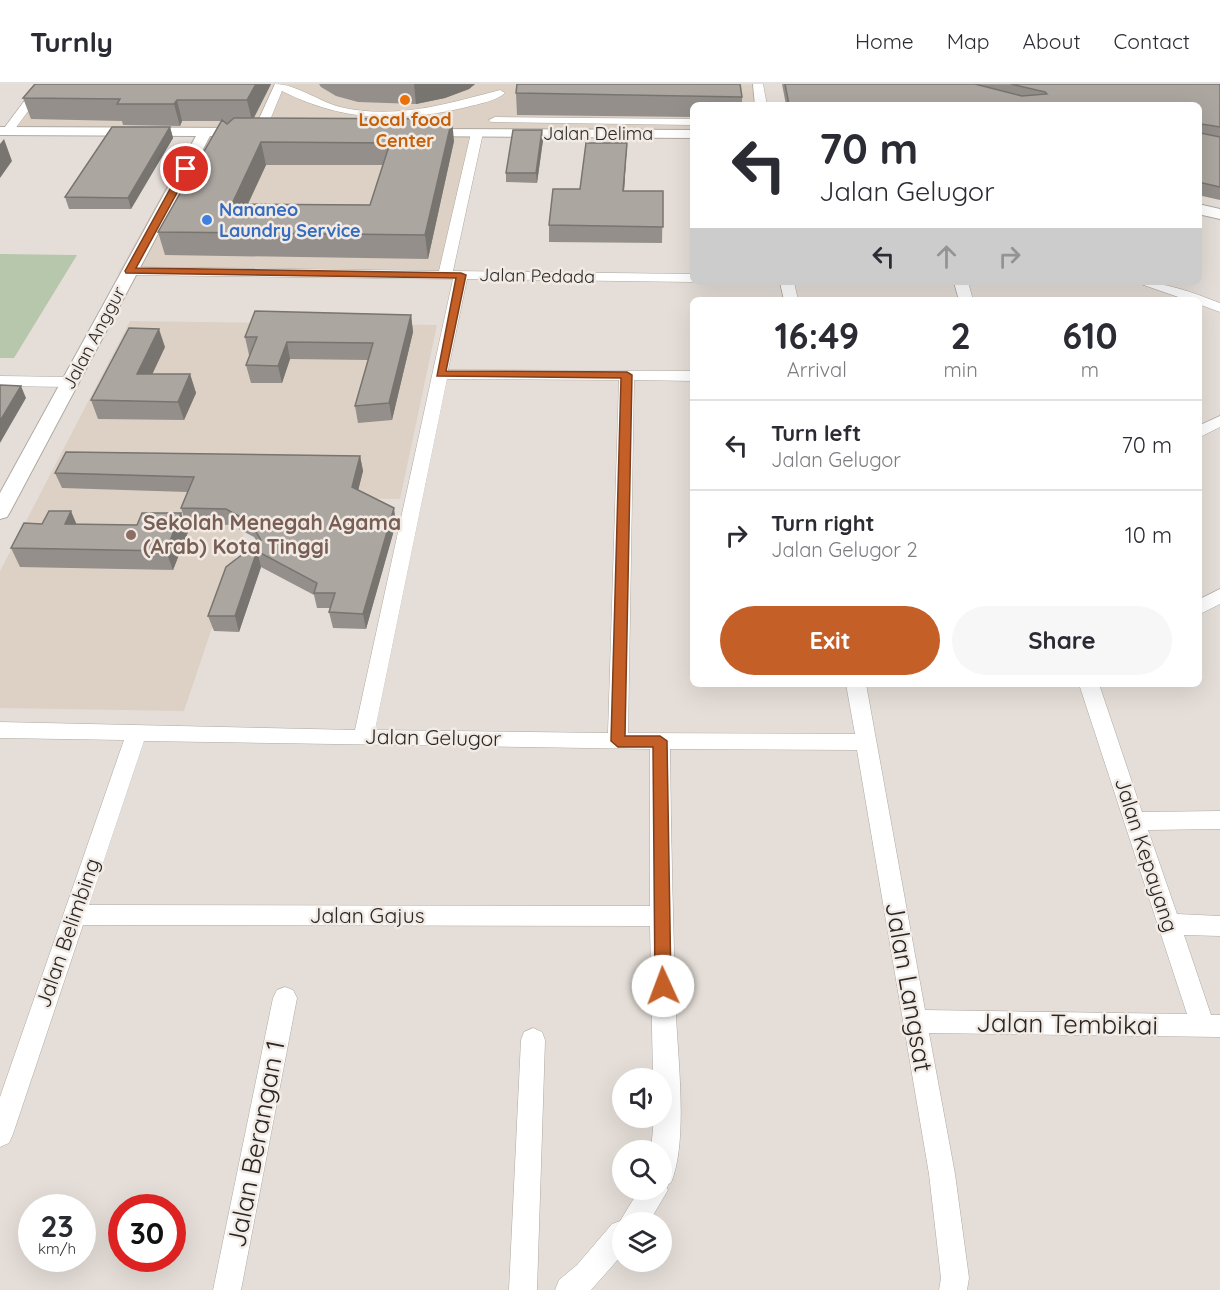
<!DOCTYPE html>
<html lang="en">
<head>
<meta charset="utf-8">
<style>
  :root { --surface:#fff; --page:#f7f7f7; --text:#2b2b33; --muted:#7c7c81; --line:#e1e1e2; --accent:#c35f27 }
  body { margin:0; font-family:Quicksand,sans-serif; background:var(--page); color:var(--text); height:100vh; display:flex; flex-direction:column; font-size:22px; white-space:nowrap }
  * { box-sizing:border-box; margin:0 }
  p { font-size:20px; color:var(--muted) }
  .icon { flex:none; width:33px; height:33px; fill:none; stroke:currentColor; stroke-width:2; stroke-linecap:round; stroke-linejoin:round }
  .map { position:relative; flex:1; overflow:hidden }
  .drawer { position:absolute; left:690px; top:213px; width:512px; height:390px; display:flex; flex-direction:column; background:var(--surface); border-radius:9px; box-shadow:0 6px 24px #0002 }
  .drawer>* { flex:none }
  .hud { position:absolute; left:690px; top:18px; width:512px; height:183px; border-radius:9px; box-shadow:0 6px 24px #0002; background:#fff; color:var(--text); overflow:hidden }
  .fabs { position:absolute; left:612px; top:984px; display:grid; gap:12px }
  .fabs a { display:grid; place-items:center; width:60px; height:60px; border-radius:50%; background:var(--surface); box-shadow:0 6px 24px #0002; font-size:30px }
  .speed { position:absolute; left:18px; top:1110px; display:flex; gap:12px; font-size:30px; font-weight:700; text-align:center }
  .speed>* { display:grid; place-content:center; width:78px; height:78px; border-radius:50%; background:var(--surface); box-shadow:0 6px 24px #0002; line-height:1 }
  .speed small { font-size:15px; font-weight:400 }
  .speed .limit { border:9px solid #d22; background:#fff; color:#111 }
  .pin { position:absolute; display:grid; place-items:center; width:51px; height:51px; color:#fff; margin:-26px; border:3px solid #fff; border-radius:50%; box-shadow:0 2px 6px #0007 }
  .me { position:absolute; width:66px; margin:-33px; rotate:358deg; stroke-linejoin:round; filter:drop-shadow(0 0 4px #0008) }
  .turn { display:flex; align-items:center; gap:21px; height:126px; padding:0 30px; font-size:27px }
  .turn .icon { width:78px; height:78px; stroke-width:2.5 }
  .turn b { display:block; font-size:42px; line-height:51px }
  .lanes { display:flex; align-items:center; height:57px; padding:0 30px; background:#0003; justify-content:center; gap:30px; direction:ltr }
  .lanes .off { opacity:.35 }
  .eta { display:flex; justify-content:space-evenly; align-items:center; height:102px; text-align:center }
  .eta b { font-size:36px; font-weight:800; line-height:42px }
  .button { display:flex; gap:12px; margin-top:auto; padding:12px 30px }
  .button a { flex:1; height:69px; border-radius:36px; background:var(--accent); color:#fff; font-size:24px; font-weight:800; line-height:69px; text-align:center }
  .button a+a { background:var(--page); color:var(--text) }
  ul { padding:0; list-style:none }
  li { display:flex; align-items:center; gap:18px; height:90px; padding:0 30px; border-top:2px solid var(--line) }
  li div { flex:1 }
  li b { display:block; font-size:22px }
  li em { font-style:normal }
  header { display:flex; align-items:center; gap:36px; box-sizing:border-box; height:84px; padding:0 30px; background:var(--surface); border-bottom:2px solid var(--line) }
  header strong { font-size:28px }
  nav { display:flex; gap:33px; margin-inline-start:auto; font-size:21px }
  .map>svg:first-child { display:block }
  .built { fill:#ddd1c5 }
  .green { fill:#b6c7ab }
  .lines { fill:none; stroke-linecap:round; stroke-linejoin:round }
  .minor-casing { stroke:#aea9a2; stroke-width:1 }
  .tertiary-casing { stroke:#aea9a2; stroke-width:2 }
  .minor { fill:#fff; fill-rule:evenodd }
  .tertiary { fill:#fff; fill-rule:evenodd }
  .wall { fill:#948f8a; fill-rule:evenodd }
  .shaded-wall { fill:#787470 }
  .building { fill:#aca6a0; stroke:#787470; stroke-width:1.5; fill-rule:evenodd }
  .route { fill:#c35f27; stroke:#7f3e19; stroke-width:1.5 }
  .food-dot { fill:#e8710a; stroke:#f2ebe5; stroke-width:2 }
  .shop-dot { fill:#3f7fe0; stroke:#f2ebe5; stroke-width:2 }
  .education-dot { fill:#8d6e63; stroke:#f2ebe5; stroke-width:2 }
  .labels { text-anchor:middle; stroke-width:5; stroke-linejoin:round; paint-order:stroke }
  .far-food-label { font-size:18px; font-weight:bold; fill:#c56008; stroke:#f2ebe5 }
  .far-street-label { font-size:18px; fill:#292624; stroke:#f2ebe5 }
  .far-shop-label { font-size:18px; font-weight:bold; fill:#366cbe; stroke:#f2ebe5; text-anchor:start }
  .education-label { font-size:21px; font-weight:bold; fill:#785e54; stroke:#f2ebe5; text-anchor:start }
  .street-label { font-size:21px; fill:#292624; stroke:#f2ebe5 }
  .near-street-label { font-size:26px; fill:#292624; stroke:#f2ebe5 }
</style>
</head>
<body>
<header>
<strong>Turnly</strong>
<nav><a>Home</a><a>Map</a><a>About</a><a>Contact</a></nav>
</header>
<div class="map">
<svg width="1220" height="1206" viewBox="0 0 1220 1206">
  <rect width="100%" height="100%" fill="#e5ded8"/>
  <path class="built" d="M38,0H762L766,21H693V55L481,53L450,195L118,190L195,51L0,49Z
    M130,237L437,241L400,415L256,413L184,627L0,624V487Z"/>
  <path class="green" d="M0,170L77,171L14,274H0Z"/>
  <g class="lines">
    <g class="minor-casing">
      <path id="minor" d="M37,0H48L12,49H4L2,47Z
        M275,0C296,0 318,17 340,23C396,36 446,20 500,6L505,9C496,17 478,20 467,23C401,39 343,38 282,7L265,48L255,50L253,48Z
        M753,0H763L767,21H755Z
        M495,33L693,35V41L491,38L489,36Z
        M477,46L483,49L453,187L693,190V198L467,195L448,286L693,287V297L634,296L628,649L855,650L846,600H866L925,926L1187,930L1079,600H1099L1142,728L1220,727V745L1148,746L1177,830L1220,832V852L1184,851L1211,931H1220V953L929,949L955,1090L969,1194L967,1206H939L941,1194L929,1090L857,666L670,665C671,754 673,842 676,931C678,977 688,1058 671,1099L666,1101L668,1106L649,1138H622V1171L591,1206H555L559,1196L577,1181L612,1140L620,1137L639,1106H662V1066H651L654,1034H662V994H653L650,842L83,841L13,1050L9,1059L0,1063V1013L124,656L0,654V638L355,646L453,195L130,191L123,187L130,183L439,187L471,49ZM447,295L619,296L608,649L375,646ZM144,657L650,665V822L89,821Z
        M780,198H794L798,216H784Z
        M954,198H968L973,216H959Z
        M1135,198C1166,198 1191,208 1220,219V228L1198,220V216H1187Z
        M0,292L70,293L78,298L70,303L0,302Z
        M1220,332V343L1198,354V342Z
        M1220,505V520L1198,531V516Z
        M285,903L293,906L297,914L241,1206H213L273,914L277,906Z
        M533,944L542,948L545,956L537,1206H509L521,956L524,948Z"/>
    </g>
    <g class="tertiary-casing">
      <path id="tertiary" d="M0,43L247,44L254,48L247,52H210L10,428L7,433L0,435V409L196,52L0,51Z
        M422,45L693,46V54L417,52L415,49Z
        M1198,120L1220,125V135L1198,130Z"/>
    </g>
    <use href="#minor" class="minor"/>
    <use href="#tertiary" class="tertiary"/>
  </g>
  <path class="wall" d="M271,0L254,34L454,57L428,175L165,171L158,148L222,37H182L180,42L123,41L122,37L31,35L23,14ZM266,81H383L370,121L248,120Z
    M319,0H475L469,5L445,14L416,20L358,18L336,12L321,3Z
    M782,0H1220V116L1198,111V21H786Z
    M516,9L742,13V21H693V33L517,31Z
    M170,43L173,54L131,125H69L65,113Z
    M543,56L537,99L506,98V89Z
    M627,59L624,107H663L662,159L549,158V141L580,105Z
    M411,231L413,248L392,336L358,339L355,322L368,276L290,275L282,299H251L246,281L250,271H249L245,253Z
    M165,263L152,290H190L196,309L184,336L98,335L91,316Z
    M360,372L363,387L358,406L396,439L366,545L333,544L329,528L331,524H317L314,511L261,483L239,548L214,547L208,532L258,459L254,453L231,441L186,440L181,424L187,408L62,404L55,389Z
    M77,440L188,448L173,486L20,483L11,464Z"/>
  <path class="shaded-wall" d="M256,0H271L252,37L247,16Z
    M414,0H475L469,5L445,14L416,20Z
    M177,16L182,37L180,42L174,20Z
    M452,35L454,57L428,175L425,151Z
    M170,43L173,54L131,125L128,114Z
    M542,46L543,56L537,99L536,89Z
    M4,55L12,77L0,94V60Z
    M261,58L266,81L237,143L232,120Z
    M627,59L623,123V107Z
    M411,231L413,248L392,336L389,319Z
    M159,245L165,263L144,308L137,290Z
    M287,258L290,275L282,299L278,282Z
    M190,290L196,309L184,336L178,318Z
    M21,302L26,314L0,359V337Z
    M360,372L363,387L355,419L352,403Z
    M394,424L396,439L366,545L363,530Z
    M71,427L79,446L65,440Z
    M181,429L188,448L173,486L166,467Z
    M257,467L261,483L239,548L235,532Z"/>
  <path class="building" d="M35,0H256L247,16H177L174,20H117L120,15L23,14Z
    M517,0H740L742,13L516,9Z
    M785,0H975L1022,12L1047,10L1045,8L1011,0H1220V43L1202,40L1200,49L1220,53V103L1198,98V21H789Z
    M234,34L452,35L425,151L158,148L222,36L227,40ZM261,58L390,59L370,121L232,120Z
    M112,43H170L128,114L65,113Z
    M513,46H542L536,89H506Z
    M586,59H627L623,107H663V143L549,141L553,105H580Z
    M255,227L411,231L389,319L355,322L373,259L287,258L278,282L246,281L257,253H245Z
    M129,244L159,245L137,290H190L178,318L91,316Z
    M0,301L21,302L0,337Z
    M66,368L360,372L352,403L394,424L363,530L329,528L335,509H314L317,499L257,467L235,532H208L226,483L261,456L250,438L226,425L181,424L194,393L55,389Z
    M49,427H71L65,440L137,441L142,429H181L166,467L11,464L24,439L42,440Z"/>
  <path class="route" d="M186,82L190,85L136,184L461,189L466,191L446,287L627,288L632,291L625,652H660L667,657L671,902L669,907L663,909L657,907L655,902L653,663H618L611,657L621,294L437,292L456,194L126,189L125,187L181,85Z"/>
  <circle class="food-dot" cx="405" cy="16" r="6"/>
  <circle class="shop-dot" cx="207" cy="136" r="6"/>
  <circle class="education-dot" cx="131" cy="451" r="6"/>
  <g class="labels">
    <g class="far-food-label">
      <text x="405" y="42">Local food<tspan x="405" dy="21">Center</tspan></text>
    </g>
    <g class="far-street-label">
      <text x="598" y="56">Jalan Delima</text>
      <text transform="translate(537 192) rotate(1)" y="6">Jalan Pedada</text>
      <text transform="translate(94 254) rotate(-62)" y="6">Jalan Anggur</text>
    </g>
    <g class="far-shop-label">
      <text x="219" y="132">Nananeo<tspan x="219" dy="21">Laundry Service</tspan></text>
    </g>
    <g class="education-label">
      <text x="143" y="446">Sekolah Menegah Agama<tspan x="143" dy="24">(Arab) Kota Tinggi</tspan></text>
    </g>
    <g class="street-label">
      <text transform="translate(433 654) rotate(1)" y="7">Jalan Gelugor</text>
      <text transform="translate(1146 771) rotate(72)" y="7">Jalan Kepayang</text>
      <text x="367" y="839">Jalan Gajus</text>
      <text transform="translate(68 849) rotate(-71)" y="7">Jalan Belimbing</text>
    </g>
    <g class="near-street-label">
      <text transform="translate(909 903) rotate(80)" y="9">Jalan Langsat</text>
      <text transform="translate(1067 940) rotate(1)" y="9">Jalan Tembikai</text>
      <text transform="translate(256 1060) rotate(-79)" y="9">Jalan Berangan 1</text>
    </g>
  </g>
</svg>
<div class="fabs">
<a><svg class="icon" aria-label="sound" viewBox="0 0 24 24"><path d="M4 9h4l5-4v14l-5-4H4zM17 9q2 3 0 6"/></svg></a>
<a><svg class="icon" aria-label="search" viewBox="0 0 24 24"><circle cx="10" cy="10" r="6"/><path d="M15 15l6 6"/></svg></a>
<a><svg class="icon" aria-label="layers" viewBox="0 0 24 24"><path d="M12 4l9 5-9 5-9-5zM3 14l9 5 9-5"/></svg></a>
</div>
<div class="speed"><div>23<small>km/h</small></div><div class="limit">30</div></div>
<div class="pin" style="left:186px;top:85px;background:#d93025"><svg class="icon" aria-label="arrive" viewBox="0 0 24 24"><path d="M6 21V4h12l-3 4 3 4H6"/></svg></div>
<svg class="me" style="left:663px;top:902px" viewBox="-20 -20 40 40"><circle r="19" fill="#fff"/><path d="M0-13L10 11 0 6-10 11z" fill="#c35f27"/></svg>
<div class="hud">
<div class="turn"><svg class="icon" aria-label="left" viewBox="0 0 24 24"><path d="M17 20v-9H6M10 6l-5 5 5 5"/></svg><div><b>70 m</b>Jalan Gelugor</div></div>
<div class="lanes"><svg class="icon" aria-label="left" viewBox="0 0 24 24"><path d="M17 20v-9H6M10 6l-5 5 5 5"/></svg><svg class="icon off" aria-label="ahead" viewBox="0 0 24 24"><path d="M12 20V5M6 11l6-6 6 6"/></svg><svg class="icon off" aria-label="right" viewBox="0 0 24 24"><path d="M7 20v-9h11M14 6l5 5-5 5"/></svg></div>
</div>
<section class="drawer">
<div class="eta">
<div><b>16:49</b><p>Arrival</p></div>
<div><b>2</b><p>min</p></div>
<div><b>610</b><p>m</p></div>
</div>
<ul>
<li><svg class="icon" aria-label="left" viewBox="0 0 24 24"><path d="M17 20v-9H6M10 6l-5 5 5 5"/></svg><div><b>Turn left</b><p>Jalan Gelugor</p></div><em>70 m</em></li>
<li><svg class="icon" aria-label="right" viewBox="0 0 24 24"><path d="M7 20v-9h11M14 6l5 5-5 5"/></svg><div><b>Turn right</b><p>Jalan Gelugor 2</p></div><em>10 m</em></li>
</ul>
<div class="button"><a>Exit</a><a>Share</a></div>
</section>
</div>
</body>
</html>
